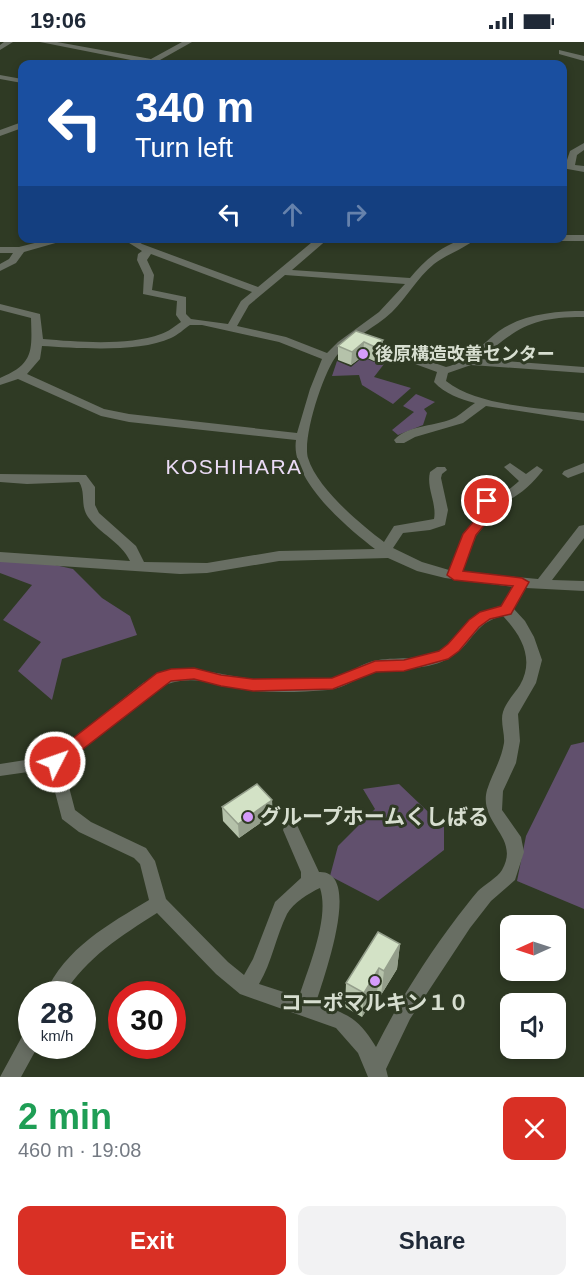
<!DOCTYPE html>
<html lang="en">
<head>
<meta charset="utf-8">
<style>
  :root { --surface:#fff; --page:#f2f2f3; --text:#1f2937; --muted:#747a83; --accent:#d93025 }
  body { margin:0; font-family:Arial,"Noto Sans JP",sans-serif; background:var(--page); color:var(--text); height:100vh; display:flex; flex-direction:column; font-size:22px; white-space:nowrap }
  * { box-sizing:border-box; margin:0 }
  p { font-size:20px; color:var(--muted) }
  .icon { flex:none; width:33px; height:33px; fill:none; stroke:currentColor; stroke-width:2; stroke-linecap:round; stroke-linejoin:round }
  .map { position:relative; height:1035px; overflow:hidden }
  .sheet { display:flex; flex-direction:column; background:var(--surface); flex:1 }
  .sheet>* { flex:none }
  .banner { position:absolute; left:18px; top:18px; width:549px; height:183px; border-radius:12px; box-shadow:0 3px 9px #0003; background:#1a4fa0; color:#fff; overflow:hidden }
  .needle { width:39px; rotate:267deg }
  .tools { position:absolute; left:500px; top:873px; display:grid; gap:12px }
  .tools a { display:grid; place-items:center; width:66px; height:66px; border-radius:12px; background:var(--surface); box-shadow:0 3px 9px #0003; font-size:30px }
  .speed { position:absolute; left:18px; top:939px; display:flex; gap:12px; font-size:30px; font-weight:700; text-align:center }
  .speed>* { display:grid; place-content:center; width:78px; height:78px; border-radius:50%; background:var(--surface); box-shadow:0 3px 9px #0003; line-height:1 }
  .speed small { font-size:15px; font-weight:400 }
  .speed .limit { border:9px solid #d22; background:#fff; color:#111 }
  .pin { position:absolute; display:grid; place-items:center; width:51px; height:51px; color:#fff; margin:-26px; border:3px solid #fff; border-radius:50%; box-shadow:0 2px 6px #0007 }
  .me { position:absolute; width:66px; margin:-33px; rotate:49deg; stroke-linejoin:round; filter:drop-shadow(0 0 4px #0008) }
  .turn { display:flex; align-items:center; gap:21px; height:126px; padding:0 18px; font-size:27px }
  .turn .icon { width:78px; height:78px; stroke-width:2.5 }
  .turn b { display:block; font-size:42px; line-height:51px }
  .lanes { display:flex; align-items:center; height:57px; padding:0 18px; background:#0003; justify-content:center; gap:30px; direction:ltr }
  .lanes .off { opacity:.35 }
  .round { display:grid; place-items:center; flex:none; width:63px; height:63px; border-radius:12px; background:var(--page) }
  .head { display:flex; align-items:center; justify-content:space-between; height:102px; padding:0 18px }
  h1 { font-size:36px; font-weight:700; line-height:45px; color:#1e9e55 }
  .cta { display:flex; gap:12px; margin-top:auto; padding:12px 18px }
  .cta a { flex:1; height:69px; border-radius:12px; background:var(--accent); color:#fff; font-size:24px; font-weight:700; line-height:69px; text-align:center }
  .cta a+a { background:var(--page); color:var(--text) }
  .status { display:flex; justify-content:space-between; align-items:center; height:42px; padding:0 30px; background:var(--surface); direction:ltr }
  .status svg { height:16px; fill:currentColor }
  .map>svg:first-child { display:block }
  .green { fill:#61506d }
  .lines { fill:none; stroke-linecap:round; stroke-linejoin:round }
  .minor { fill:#686e63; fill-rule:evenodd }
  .wall { fill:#b5c2aa }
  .shaded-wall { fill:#949e8b }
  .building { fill:#d3e2c6; stroke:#949e8b; stroke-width:1.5 }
  .route { fill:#d93025; stroke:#8d1f18; stroke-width:1.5 }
  .poi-dot { fill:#d59cfb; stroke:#2f3a24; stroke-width:2 }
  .labels { text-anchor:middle; stroke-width:6; stroke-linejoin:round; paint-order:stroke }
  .poi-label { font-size:18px; font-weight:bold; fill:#d7ded0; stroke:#2f3a24; text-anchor:start }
  .quarter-label { font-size:21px; letter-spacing:1.5px; fill:#ebdbf6; stroke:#2f3a24 }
  .near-poi-label { font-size:21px; font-weight:bold; fill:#d7ded0; stroke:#2f3a24; text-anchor:start }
</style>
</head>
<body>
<div class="status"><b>19:06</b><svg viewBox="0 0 49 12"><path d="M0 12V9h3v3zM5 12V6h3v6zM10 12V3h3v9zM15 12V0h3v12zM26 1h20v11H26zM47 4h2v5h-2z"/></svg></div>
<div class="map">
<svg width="584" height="1035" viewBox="0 0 584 1035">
  <rect width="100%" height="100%" fill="#2f3a24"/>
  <path class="green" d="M384,311L391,313L374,335L411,346L393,362L362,343L359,333L332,334L337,319L351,325L363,315L374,320Z
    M416,352L435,360L424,367L427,371L423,383L398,393L392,388L414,370L403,364Z
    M0,519L46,521L73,527L102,556L130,574L137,593L62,617L52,658L18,629L41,600L3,578L32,543L0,531Z
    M584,700V867L517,839L526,794L571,703Z
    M399,742L444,785V808L378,859L330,834L338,804L375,767L363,747Z"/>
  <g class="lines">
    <path class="minor" d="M4,0H13L0,8V3Z
      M40,0H57L151,17L182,0H192L160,18L169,20L170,22H151Z
      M559,8L584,14V19L559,12Z
      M0,33L22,37V41L0,37Z
      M22,80V86L0,94V88Z
      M584,101V108L577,113L575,123L584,124V130L562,126V120L566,121L570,109Z
      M562,193H584V199H552L547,196H562Z
      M54,196H73L24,210L16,221L0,229V222L9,217L13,211H0V205H19Z
      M121,196H133L142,202L258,245L317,196H329L292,228L410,236C426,216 450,196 477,196C464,207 447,212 434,222C417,236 407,255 392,270C375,286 353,295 338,312C324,327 302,396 308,416C317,446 359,481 384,500L394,484L434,477C437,461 426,446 430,430L437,425H445L447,428L442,432L441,436L448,468L445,483L430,488L403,491L393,506L422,520L449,528L463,492L475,478L479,458C495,454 507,451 519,439L504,425L510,421L526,432L537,424L543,428C529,446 513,460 490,464L488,479L476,494L462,530L538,537L579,484L584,483V496L552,538L584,539V549L526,546L514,567L525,579L534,595L542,618L536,641L518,672L520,699L516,721L503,749L502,768L521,795L524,810L515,838L491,859L470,886L410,977L386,1027L388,1035H368L358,1011L336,986L240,952L216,932L157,871C121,894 87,915 64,952H45C65,906 109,882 149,858L140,822L134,816L79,790L62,777L49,727L0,734V722L51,714L143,641C179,620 201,629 239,635C264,639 311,642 335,635C348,632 359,623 373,619C395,614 420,620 440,608C468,592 460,573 501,564L513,545L445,536L417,529L388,516L279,519L207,531L180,532L0,520V510L130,519C121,500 100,492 88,475C80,464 86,450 79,440L27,442L0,440V432L86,433L95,445V463L99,471L136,504L144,520L207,521L279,509L375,507C346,485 290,437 296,398L129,380L101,374L18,337L0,343V336C34,322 32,309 31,276L0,268V262L40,272L43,297C78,300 128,304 161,292C168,290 175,284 181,280L176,273L177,259L143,252L144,233L137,218L138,212L142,209ZM151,212L252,250L241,259L228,282L191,277L186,272V255L152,248L154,233L147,218ZM285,233L405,242L379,270L338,300L327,311L286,295L237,284L249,263ZM190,283H202L279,300L322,317L310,347L297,391L129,372L104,367L27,332L40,317L42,304C77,306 139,311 171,296C178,293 184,287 190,283ZM503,574C521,593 535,617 520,643C515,651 506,660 503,670C500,679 505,692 504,701C501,719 492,732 487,748C478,782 521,795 502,828C497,836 485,842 478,849C471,857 465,865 458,874C427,915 399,959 376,1005C358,975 347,972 316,961C322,940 364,828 319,830L297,783L291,781L285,783L283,788L301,830V836L275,860L253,917L244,933L228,920L166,857L155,819L146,806L91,780L75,768L63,722L153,649C191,627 216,645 255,649C279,651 304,650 328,648C346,646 359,634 375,630C401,624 427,630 451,615C473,602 474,580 503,574ZM320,846C330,876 308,926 299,955L259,942C272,920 276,894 287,872C293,861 309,851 320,846Z
      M584,269V275C531,275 519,285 480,317L584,325V331L471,323L448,331L446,339C479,365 543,366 584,371V379L486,364L463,381L415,395L404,401H396L394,398C409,382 437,385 456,375C462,371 469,365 475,361C460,357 445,352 434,340L437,330L363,303V299H371L446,325C468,320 482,302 499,289C523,272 556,269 584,269Z
      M584,421V430L568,436L562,432L564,429Z
      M32,987V1004H38L21,1035H0L25,989Z"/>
  </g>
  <path class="wall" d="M356,289L382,312L374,319L363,314L351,323L338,318V304Z
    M222,765L273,772L239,796L223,779Z
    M400,902L397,927L381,953L377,951L362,975L345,965L346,941Z"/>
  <path class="shaded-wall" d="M383,298L382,312L374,319L375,305Z
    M364,300L363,314L351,323L352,310Z
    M272,758L273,772L239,796L238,782Z
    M400,902L397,927L381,953L384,929Z
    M379,926L377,951L362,975L364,951Z"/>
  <path class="building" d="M356,289L383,298L375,305L364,300L352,310L338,304Z
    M257,742L272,758L238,782L222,765Z
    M378,890L400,902L384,929L379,926L364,951L346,941Z"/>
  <path class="route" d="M487,454L493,459L490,463L488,479L476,493L463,529L522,536L529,540L511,572L490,577L479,585L459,609L448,617L404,629L376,630L333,647L253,649L221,644L194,637L171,639L61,724L55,726L49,724L47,720L49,715L157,631L171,627L194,626L221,633L253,637L332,636L375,619L404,618L439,609L448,602L469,578L480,570L501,564L513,544L454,538L447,533L463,492L475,478L478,461Z"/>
  <g class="poi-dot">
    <circle cx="363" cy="312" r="6"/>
    <circle cx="248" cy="775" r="6"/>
    <circle cx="375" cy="939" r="6"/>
  </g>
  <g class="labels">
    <g class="poi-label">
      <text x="375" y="318">後原構造改善センター</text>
    </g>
    <g class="quarter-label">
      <text x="234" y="432">KOSHIHARA</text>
    </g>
    <g class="near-poi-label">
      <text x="260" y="782">グループホームくしばる</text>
      <text x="375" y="968" text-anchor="middle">コーポマルキン１０</text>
    </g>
  </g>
</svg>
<div class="tools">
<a><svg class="needle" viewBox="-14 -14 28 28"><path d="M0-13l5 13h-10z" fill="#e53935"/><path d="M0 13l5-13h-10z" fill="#747a83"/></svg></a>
<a><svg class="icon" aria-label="sound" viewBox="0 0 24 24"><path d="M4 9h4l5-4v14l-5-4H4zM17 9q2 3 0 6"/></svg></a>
</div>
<div class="speed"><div>28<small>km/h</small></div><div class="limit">30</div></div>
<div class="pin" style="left:487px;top:459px;background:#d93025"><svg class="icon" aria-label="arrive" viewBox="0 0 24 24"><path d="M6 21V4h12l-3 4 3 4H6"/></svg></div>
<svg class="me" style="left:55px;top:720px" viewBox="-20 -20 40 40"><circle r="17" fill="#d93025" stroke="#fff" stroke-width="3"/><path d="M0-11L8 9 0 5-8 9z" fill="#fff"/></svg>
<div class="banner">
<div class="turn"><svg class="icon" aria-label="left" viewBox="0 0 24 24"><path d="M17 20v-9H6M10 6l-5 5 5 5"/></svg><div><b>340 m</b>Turn left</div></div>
<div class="lanes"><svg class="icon" aria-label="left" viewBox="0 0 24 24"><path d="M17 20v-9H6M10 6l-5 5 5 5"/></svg><svg class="icon off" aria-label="ahead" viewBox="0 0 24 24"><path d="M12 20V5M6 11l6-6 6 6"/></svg><svg class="icon off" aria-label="right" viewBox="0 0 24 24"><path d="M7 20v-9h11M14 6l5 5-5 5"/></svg></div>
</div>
</div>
<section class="sheet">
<div class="head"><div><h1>2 min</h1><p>460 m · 19:08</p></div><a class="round" style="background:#d93025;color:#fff"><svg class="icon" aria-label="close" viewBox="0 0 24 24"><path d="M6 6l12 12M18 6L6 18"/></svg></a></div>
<div class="cta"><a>Exit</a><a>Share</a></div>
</section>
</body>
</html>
